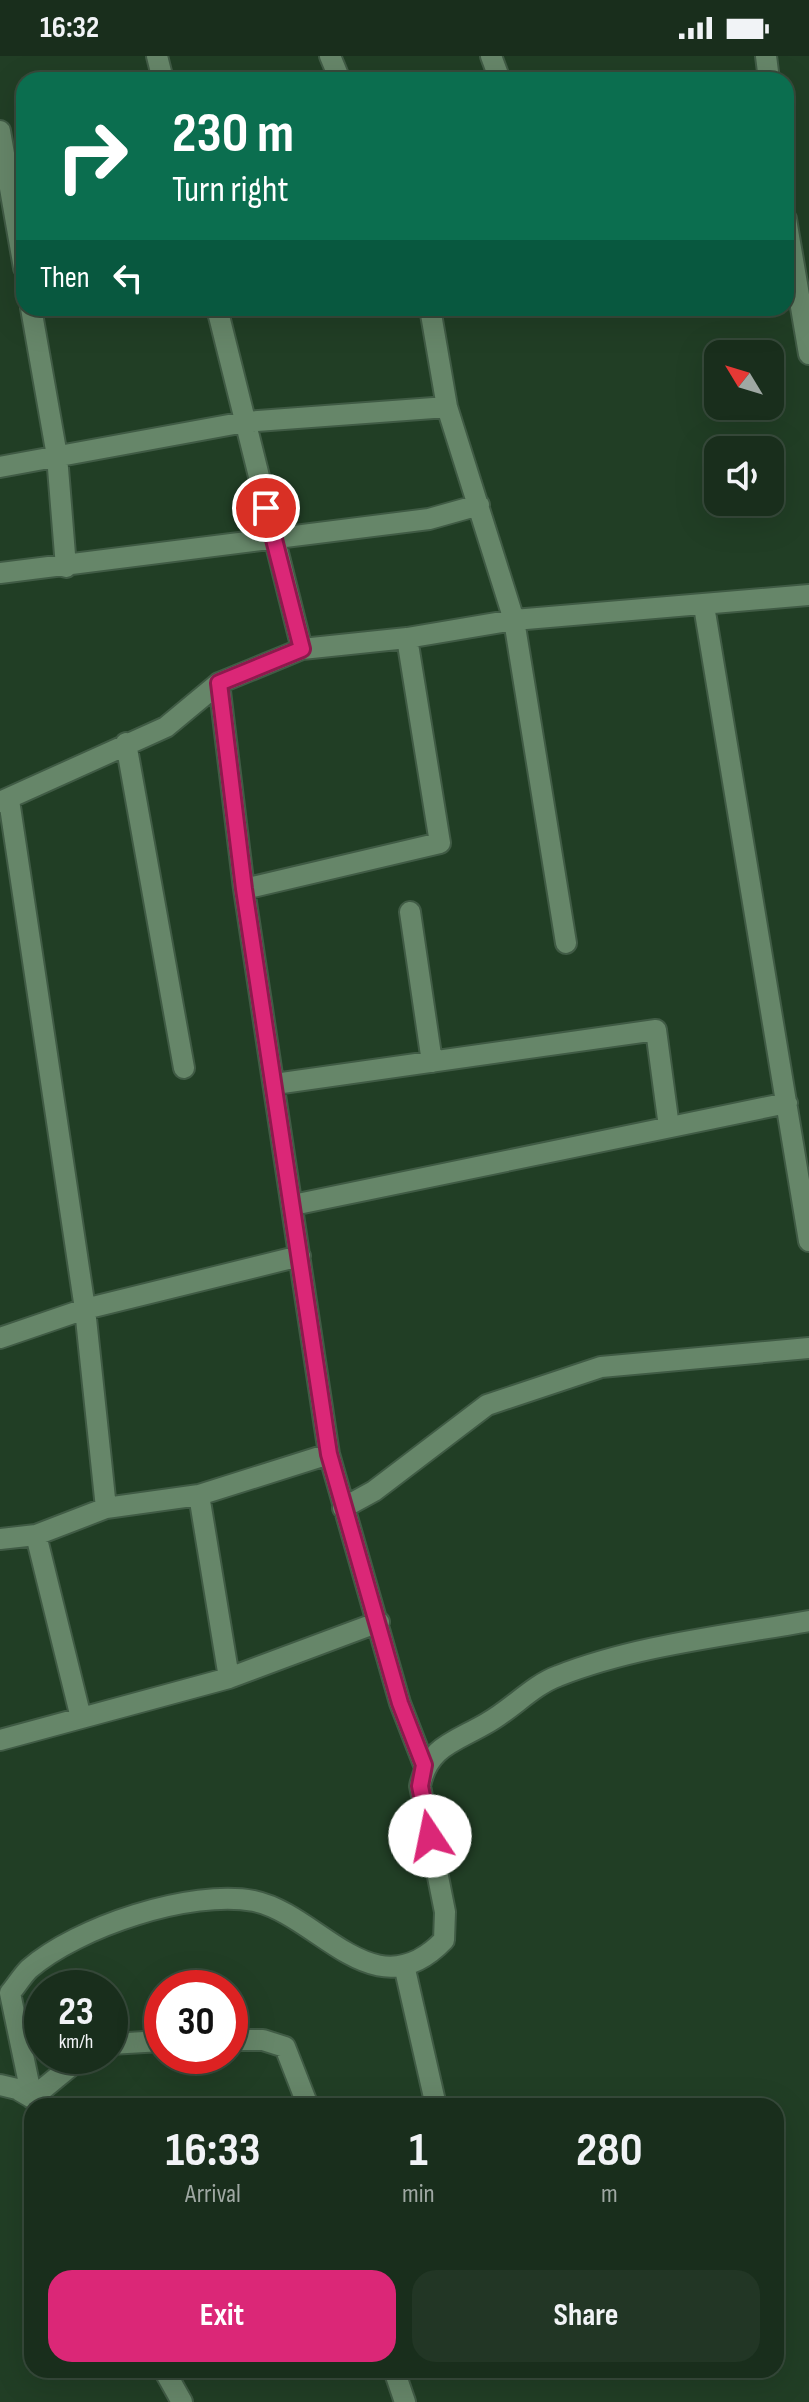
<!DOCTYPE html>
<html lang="en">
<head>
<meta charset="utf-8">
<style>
  :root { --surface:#192e1c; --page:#223625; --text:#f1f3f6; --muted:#9fa8a3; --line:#374a3b; --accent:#db2777 }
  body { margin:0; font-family:"Sofia Sans Condensed",sans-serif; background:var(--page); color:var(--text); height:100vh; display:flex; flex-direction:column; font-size:30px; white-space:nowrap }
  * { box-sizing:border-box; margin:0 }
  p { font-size:26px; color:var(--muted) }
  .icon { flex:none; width:44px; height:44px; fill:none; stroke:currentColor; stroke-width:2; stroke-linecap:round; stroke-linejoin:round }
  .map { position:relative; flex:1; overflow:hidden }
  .details { position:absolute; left:24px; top:2042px; width:760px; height:280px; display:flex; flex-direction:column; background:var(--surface); border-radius:24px; box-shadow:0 8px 32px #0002,0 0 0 2px var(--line) }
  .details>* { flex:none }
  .hud { position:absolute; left:16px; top:16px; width:778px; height:244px; border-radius:24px; box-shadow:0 8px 32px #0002,0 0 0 2px var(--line); background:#0b6e4f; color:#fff; overflow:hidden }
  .needle { width:52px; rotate:308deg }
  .tools { position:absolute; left:704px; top:284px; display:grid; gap:16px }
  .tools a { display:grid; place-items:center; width:80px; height:80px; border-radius:16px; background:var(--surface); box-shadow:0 8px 32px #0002,0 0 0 2px var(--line); font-size:40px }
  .speed { position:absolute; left:24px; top:1914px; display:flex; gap:16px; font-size:40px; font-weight:700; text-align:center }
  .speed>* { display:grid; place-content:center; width:104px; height:104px; border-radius:50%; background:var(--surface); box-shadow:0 8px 32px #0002,0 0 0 2px var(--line); line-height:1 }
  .speed small { font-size:20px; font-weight:400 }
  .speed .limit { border:12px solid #d22; background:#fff; color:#111 }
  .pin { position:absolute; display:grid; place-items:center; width:68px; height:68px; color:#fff; margin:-34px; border:4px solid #fff; border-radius:50%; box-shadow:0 2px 8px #0007 }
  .me { position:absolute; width:88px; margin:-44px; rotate:349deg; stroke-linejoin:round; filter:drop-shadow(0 0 6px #0008) }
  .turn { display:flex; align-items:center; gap:28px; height:168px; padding:0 24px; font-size:36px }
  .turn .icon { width:104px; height:104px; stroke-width:2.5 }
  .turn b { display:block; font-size:56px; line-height:68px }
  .then { display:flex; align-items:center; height:76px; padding:0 24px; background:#0003; gap:16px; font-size:30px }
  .eta { display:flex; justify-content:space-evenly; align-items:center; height:136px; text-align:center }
  .eta b { font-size:48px; font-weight:700; line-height:56px }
  .cta { display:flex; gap:16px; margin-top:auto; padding:16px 24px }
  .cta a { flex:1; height:92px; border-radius:24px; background:var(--accent); color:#fff; font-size:32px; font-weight:700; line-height:92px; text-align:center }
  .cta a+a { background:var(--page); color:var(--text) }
  .status { display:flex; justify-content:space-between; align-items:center; height:56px; padding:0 40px; background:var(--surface); direction:ltr }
  .status svg { height:22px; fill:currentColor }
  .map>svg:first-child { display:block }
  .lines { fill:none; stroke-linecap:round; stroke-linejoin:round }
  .street-casing { stroke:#405b45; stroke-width:24 }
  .street { stroke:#668669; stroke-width:20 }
  .route-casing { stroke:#8e194d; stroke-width:20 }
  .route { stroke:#db2777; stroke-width:14 }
</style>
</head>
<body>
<div class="status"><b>16:32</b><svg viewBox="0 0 49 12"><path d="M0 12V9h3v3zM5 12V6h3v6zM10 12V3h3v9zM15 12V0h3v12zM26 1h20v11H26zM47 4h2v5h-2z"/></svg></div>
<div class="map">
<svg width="809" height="2346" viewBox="0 0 809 2346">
  <rect width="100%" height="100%" fill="#213e25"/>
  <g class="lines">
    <g class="street-casing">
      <path id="street" d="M157,0L163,24
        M330,0L340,24
        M491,0L500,24
        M766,0L769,24
        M0,75L24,212
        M786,163L809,298
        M31,252L57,400L66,511
        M217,252L302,593
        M430,252L447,351L514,564L566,887
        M0,411L245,366L447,351
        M0,517L429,463L479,449
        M704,550L809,1185
        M126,687L184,1012
        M9,744L85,1253L106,1452
        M0,746L166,671L219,627L302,593L407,582L514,564L809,539
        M244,833L440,787L407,582
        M410,856L432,1006
        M275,1028L656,974L669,1071
        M293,1149L787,1047
        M0,1282L85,1253L300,1200
        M329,1398L400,1647L424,1709
        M199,1439L229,1622
        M343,1452L374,1435L487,1349L601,1311L809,1292
        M36,1479L81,1662
        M0,1483L36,1479L106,1452L199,1439L329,1398L244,833L219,627
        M0,1684L229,1622L379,1566
        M404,1909L436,2050
        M230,1984H263L285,1991L308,2050
        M110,1988L162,1985
        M83,2000L32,2042L10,1937C16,1930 22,1920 29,1913C77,1871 191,1833 254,1845C320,1859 374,1957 444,1884L445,1856L420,1730C428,1690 455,1686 487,1667C511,1654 533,1629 558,1620C637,1589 726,1580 809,1565
        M0,2029L17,2033L46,2050
        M164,2314L182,2346
        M394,2314L405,2346"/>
    </g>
    <use href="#street" class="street"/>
  </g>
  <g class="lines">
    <g class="route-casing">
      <path id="route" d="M266,452L302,593L219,627L244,833L329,1398L400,1647L424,1709L420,1730L430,1780"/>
    </g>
    <use href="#route" class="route"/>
  </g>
</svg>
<div class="tools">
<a><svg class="needle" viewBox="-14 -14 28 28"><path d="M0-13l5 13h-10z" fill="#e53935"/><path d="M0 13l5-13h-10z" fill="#9fa8a3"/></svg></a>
<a><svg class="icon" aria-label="sound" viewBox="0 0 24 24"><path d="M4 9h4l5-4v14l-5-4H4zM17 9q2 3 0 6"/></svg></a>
</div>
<div class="speed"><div>23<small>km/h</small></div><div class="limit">30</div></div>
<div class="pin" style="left:266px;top:452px;background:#d93025"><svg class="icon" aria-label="arrive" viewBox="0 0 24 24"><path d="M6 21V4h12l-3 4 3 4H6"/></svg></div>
<svg class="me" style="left:430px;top:1780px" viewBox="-20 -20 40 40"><circle r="19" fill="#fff"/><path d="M0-13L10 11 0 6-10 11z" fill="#db2777"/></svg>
<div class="hud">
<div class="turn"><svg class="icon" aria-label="right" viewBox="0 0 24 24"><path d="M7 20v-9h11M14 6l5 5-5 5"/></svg><div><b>230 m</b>Turn right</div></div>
<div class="then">Then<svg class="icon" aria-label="left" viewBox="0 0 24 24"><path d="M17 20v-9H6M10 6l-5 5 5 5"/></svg></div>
</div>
<section class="details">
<div class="eta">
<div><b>16:33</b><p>Arrival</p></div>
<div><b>1</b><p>min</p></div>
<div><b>280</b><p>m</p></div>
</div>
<div class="cta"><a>Exit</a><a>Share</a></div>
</section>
</div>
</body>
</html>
